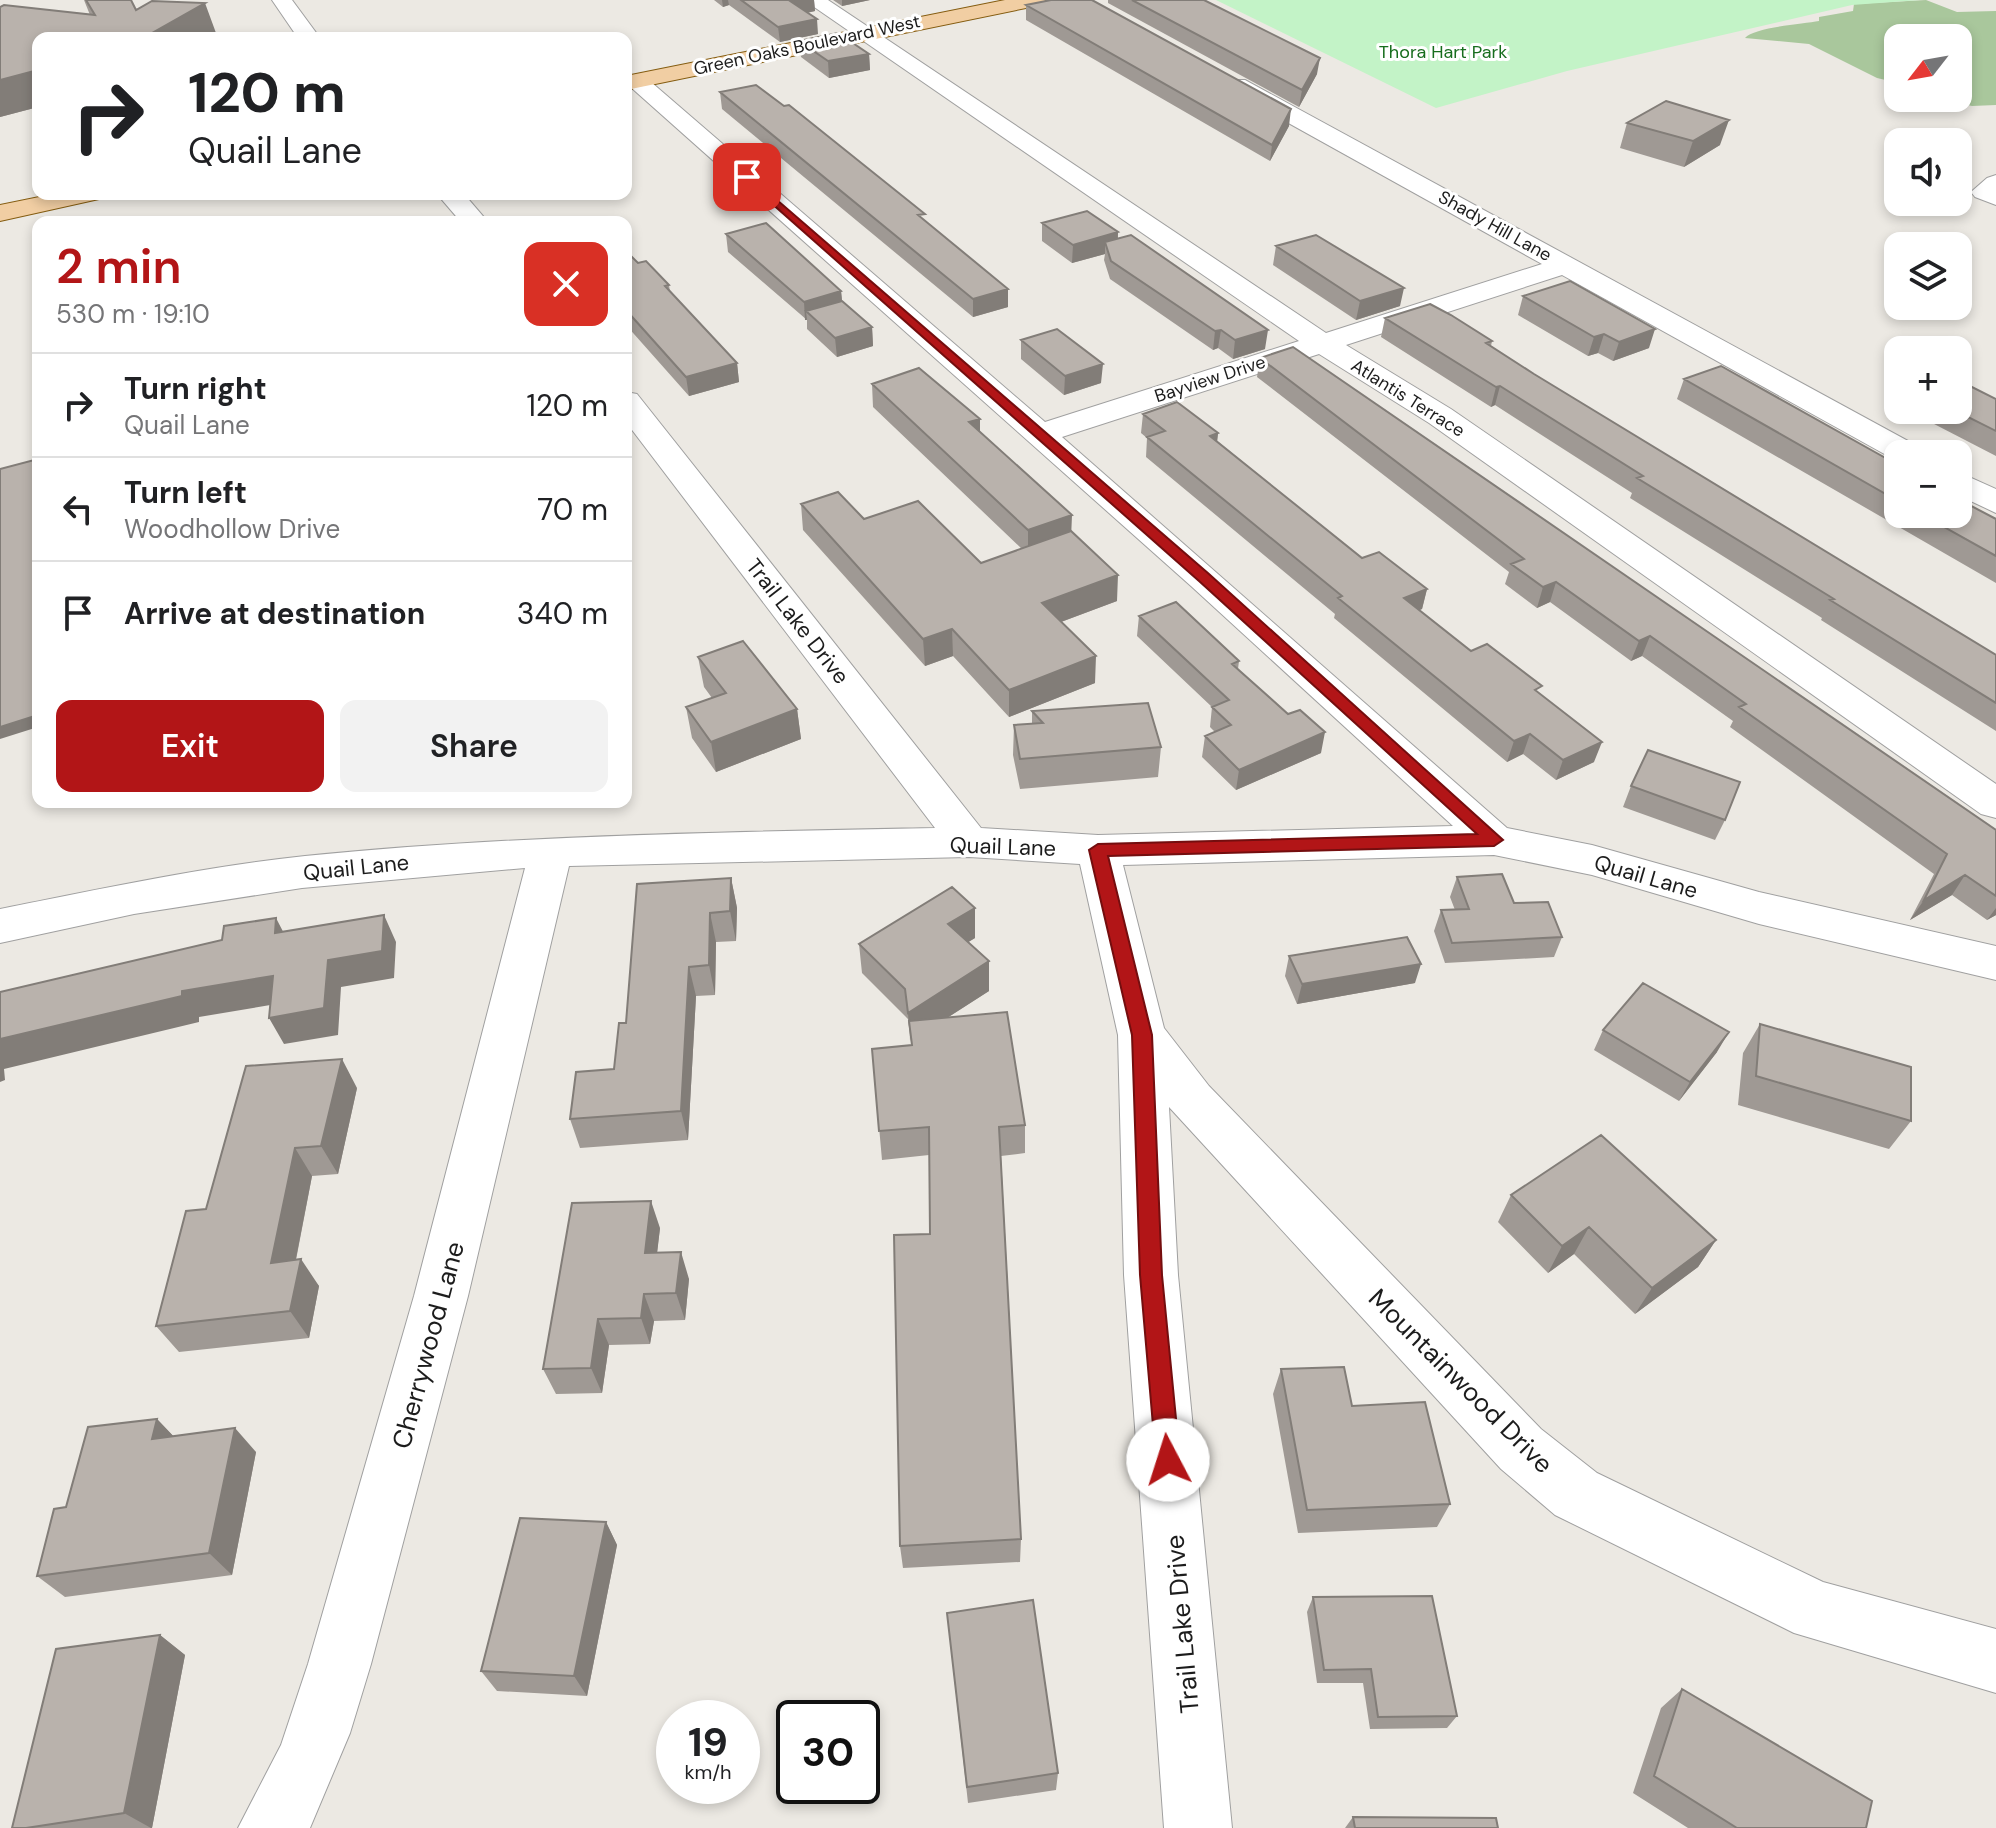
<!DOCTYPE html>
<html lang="en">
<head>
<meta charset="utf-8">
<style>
  :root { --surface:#fff; --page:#f2f2f2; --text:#202124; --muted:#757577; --line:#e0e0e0; --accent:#b21517 }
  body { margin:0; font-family:"DM Sans",sans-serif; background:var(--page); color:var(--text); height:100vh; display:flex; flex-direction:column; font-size:30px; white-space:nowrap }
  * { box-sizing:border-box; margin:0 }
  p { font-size:26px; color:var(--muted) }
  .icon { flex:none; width:44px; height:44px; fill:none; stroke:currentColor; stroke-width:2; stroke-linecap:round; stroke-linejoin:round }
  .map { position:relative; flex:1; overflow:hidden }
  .sheet { position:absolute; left:32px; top:216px; width:600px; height:592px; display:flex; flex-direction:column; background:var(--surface); border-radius:16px; box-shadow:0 4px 12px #0003 }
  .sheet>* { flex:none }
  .guide { position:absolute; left:32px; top:32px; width:600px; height:168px; border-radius:16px; box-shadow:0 4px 12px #0003; background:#fff; color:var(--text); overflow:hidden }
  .needle { width:52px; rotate:239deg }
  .buttons { position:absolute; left:1884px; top:24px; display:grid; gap:16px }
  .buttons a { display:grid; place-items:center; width:88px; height:88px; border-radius:16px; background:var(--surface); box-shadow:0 4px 12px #0003; font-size:40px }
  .speed { position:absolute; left:656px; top:1700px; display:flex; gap:16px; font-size:40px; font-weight:700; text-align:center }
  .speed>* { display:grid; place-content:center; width:104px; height:104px; border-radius:50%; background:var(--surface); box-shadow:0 4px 12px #0003; line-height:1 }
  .speed small { font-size:20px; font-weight:400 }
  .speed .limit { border:4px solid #111; border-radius:12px; background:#fff; color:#111 }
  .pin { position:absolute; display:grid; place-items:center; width:68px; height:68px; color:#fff; margin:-34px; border-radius:16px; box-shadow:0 4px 12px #0006 }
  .me { position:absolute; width:88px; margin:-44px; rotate:355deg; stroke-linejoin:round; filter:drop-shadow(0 0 6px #0008) }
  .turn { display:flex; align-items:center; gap:28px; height:168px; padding:0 24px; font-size:36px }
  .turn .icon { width:104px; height:104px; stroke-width:2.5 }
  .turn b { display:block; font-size:56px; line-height:68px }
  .round { display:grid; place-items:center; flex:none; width:84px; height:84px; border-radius:16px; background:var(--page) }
  .summary { display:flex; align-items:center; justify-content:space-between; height:136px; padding:0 24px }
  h1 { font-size:48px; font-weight:600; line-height:60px; color:var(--accent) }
  .button { display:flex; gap:16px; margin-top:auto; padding:16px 24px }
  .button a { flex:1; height:92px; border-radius:16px; background:var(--accent); color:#fff; font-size:32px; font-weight:600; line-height:92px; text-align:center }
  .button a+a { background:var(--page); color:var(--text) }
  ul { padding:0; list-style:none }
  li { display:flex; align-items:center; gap:24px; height:104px; padding:0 24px; border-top:2px solid var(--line) }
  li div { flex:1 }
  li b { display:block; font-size:30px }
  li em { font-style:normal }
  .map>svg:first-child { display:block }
  .forest { fill:#a9c79c }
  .park { fill:#c3f3c7 }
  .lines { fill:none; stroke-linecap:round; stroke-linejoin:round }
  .minor-casing { stroke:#a0a0a0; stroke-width:2 }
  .major-casing { stroke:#845c10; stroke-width:2 }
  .minor { fill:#fff; fill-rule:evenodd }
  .major { fill:#f1cea3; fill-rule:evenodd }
  .wall { fill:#9f9994 }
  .shaded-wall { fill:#827d78 }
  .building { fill:#b9b2ac; stroke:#827d78; stroke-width:2 }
  .route { fill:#b21517; stroke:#740e0f; stroke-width:2 }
  .labels { text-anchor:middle; stroke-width:6; stroke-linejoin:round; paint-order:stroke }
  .far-street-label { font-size:18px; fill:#1c1c1c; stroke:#fff }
  .far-park-label { font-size:18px; fill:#176d1d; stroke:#fff }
  .street-label { font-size:22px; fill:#1c1c1c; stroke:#fff }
  .near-street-label { font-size:26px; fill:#1c1c1c; stroke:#fff }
</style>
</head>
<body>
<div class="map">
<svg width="1996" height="1828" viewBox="0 0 1996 1828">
  <rect width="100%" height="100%" fill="#ece9e3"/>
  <path class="forest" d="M1926,0L1957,12L1996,11V105L1972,106L1937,98H1958V38H1898V83L1877,78L1809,44L1745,38C1754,27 1803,24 1819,21V17L1853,11L1854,4Z"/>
  <path class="park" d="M1216,0H1920L1852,5L1567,71L1436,108Z"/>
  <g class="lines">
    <g class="minor-casing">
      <path id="minor" d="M272,0H292L320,38H298Z
        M804,0H828L1326,333L1542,264L1229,90L1226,85L1229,80H1245L1919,447L1924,454H1898L1897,461L1562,275L1346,345L1451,409L1996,784V818L1981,814L1429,423L1319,354L1062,437L1507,828L1592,845L1759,892L1996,946V980L1759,924L1592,875L1494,855L1123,865L1164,1028L1209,1086L1541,1429L1597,1473L1823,1582L1996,1629V1693L1794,1633L1555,1515L1501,1469L1169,1107L1178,1275L1232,1828H1164L1124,1275L1118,1035L1080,864L969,857L569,866L468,1296L371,1664L350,1733L310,1828H238L281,1745L308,1664L414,1296L525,868L302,888L134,914L0,943V909C101,889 202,867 305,856C515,835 724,832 935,828L626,422V392L637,394L981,828L1098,835L1453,826L1191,586L626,83L628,76H644L1045,422L1299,341Z
        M1996,175V205L1975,197L1971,192L1987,178Z
        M437,194H464L488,222H461Z
        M1958,472L1996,489V513L1958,495Z"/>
    </g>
    <g class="major-casing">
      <path id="major" d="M1005,0H1046L1036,6L626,90V76Z
        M54,194H103L99,199L0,221V205Z"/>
    </g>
    <use href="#minor" class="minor"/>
    <use href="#major" class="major"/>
  </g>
  <path class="wall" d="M84,0H131L136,10L216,33L208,38H38V107L0,117V7L90,15Z
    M714,0H814L815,11L807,13L818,34L780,42L729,5L723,7Z
    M833,0H870L842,6Z
    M1108,0H1204L1317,74L1299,107L1108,3Z
    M1026,5L1289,126L1270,161L1026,20Z
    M799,41L869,54L870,70L829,78L801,57Z
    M720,92L925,221L1008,289V307L973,317L722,109Z
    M1627,123L1720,145L1684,167L1620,148Z
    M1042,223L1118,232V239L1265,349L1233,359L1218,348L1213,350L1110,279L1104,260L1105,254L1072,263L1042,241Z
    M726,234L841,291L842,301L872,327L873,346L837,357L807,329V320L728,252Z
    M1276,246L1400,306L1356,320L1273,265Z
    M626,251L638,263L669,285L670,292L737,363L739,382L689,396L626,325Z
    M1523,296L1649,348L1613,361L1598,353L1588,356L1518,315Z
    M1385,318L1492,341L1491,346L1534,374L1996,655V731L1821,620L1822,618L1630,498L1632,493L1495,405L1491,407L1381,337Z
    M1021,340L1101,383L1064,395L1021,359Z
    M1260,358L1996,830V915L1987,920L1952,895L1910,920L1934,874L1730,727L1733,721L1642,656L1631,661L1550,602L1537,608L1505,584L1509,572L1257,377Z
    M1898,378V405L1886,399L1895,380Z
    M1684,379L1898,465V514H1958L1996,519V583L1677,399Z
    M872,384L980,419V432L1071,532L1117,601L1061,622L1095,683L1009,717L953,656L925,666L803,530L801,504L981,563L1022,549L873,407Z
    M1996,399V456L1907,410H1958Z
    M1143,414L1218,433L1217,441L1362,558L1427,589L1422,609L1419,610L1471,651L1540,694L1594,762L1556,780L1523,754L1507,762L1334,618L1335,614L1146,457L1147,438L1141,433Z
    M1139,616L1239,661L1238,669L1321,753L1236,790L1202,757L1205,736L1215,732L1210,727L1212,707L1137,636Z
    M698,657L797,709L801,739L716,772L692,738L686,707L712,698L704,687Z
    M1032,711L1161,747L1158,777L1020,789L1013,755L1014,725L1032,724Z
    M1631,786L1725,820L1715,840L1623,807Z
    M1457,877L1514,903L1562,937L1554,957L1445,963L1434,931L1441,910H1455L1450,897Z
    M731,878L737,908L736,941L716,942L715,995L696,996L688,1140L580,1148L570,1119L614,1069L626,1023Z
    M975,908V938L968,942L989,961V991L947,1018L1025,1125V1153L1001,1156L1021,1539L1020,1562L903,1568L900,1546L930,1234L929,1155L882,1160L872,1049L911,1045V1042L908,1019L862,973L859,944Z
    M1289,956L1415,983L1297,1004L1285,976Z
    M1760,1024L1911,1121L1889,1149L1738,1105L1743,1053Z
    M1603,1030L1717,1052L1679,1101L1594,1050Z
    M357,1088L338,1174L312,1176L296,1260L319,1286L309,1338L179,1352L156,1326L206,1209Z
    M1511,1195L1716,1240L1698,1267L1635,1314L1574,1254L1548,1273L1498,1222Z
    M660,1228L657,1252L689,1279L685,1320L654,1321L650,1344L609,1345L602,1393L556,1394L543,1369Z
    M1281,1369L1352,1406L1450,1504L1437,1527L1298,1533L1273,1394Z
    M157,1419L173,1436L256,1452L232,1575L65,1597L37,1576L66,1507Z
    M606,1522L617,1545L587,1696L497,1691L481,1671Z
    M1313,1597L1457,1716L1447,1728L1370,1729L1363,1683H1317L1307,1612Z
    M947,1613L1058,1773L1056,1790L968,1803Z
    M160,1635L185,1655L152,1828H12Z
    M1682,1689L1866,1828H1688L1633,1793L1661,1708Z
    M1353,1817L1355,1828H1345Z"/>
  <path class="shaded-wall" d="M722,0H728L729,5L723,7Z
    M794,0H814L815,11L791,16L790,1Z
    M842,0H870L842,6Z
    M205,3L216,33L208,38H148L147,36Z
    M817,19L818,34L780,42L778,27Z
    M869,54L870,70L829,78L828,61Z
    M1320,58L1317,74L1299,107L1302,90Z
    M38,70V107L0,117V80Z
    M1291,109L1289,126L1270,161L1272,145Z
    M1729,120L1720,145L1684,167L1693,141Z
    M1118,232L1117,250L1105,242V254L1072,263L1073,245Z
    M1404,288L1400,306L1356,320L1360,301Z
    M1008,289V307L973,317V299Z
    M841,291L843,310L806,311L807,320H805L804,302Z
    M872,327L873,346L837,357L835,338Z
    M1655,329L1649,348L1613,361L1619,342Z
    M1221,330L1218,348L1213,350L1215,331Z
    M1268,330L1265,349L1233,359L1235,340Z
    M1604,334L1598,353L1588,356L1594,337Z
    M737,363L739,382L689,396L686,377Z
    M1103,364L1101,383L1064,395L1065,376Z
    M1500,386L1495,405L1491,407L1496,387Z
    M980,419V442L969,422Z
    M1218,433L1216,452L1210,436Z
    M1072,515L1071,539L1028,555V530Z
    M1118,575L1117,601L1042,629V603Z
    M1556,582L1550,602L1537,608L1543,587Z
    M1427,589L1422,609L1399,619L1404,598Z
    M952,629L953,656L925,666L923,639Z
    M1650,636L1642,656L1631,661L1639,641Z
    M1096,656L1095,683L1009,717V690Z
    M797,709L801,739L716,772L711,742Z
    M38,715V727L0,739V727Z
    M1325,732L1321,753L1236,790L1239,770Z
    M1530,734L1523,754L1507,762L1514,741Z
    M1602,742L1594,762L1556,780L1563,760Z
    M1965,875L1952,895L1910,920L1924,900Z
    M731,878L737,908L736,941L730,911Z
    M975,908V938L949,954L948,924Z
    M1996,908V915L1987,920Z
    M710,913L716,942L715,995L709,965Z
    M384,915L396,942L394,978L341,987L338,1035L284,1044L269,1018L328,960Z
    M276,918L290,945L275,933Z
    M989,961V991L911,1041L909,1021L910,1042L908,1013Z
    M1421,964L1415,983L1297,1004L1302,984Z
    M689,967L696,996L688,1140L681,1111Z
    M273,976L288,1002L199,1017V1022L4,1069L5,1080L0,1082V1039L182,991Z
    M1729,1032L1717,1052L1679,1101L1690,1082Z
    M342,1059L357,1088L338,1174L321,1146Z
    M295,1148L312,1176L290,1289L271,1263Z
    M651,1201L660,1228L654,1280L645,1253Z
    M1589,1227L1574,1254L1548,1273L1562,1246Z
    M1716,1240L1698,1267L1635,1314L1652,1288Z
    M681,1252L689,1279L685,1320L676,1293Z
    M301,1259L319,1286L309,1338L290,1311Z
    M644,1294L654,1321L650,1344L641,1318Z
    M598,1319L609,1345L602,1393L591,1368Z
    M157,1419L180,1443L152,1439Z
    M235,1428L256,1452L232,1575L209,1553Z
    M606,1522L617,1545L587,1696L574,1676Z
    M160,1635L185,1655L152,1828H151L124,1813Z"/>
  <path class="building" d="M86,0H131L136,10L152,1L205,3L147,36L148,38H38V70L0,80V7L4,5L95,15Z
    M741,0H794L790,1L817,19L778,27Z
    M1051,0H1092L1291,109L1272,145L1026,5Z
    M1132,0H1204L1320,58L1302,90Z
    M838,33L869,54L828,61L799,41Z
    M756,85L784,106L789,105L925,214L918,215L1008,289L973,299L720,92Z
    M1666,101L1729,120L1693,141L1627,123Z
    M1087,211L1118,232L1073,245L1042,223Z
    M766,223L841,291L804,302L726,234Z
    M1131,235L1268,330L1235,340L1221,330L1215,331L1111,261L1105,242Z
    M1316,235L1404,288L1360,301L1276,246Z
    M626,251L638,263L646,261L669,285L665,286L737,363L686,377L626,310Z
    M1570,281L1655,329L1619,342L1604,334L1594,337L1523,296Z
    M842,301L872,327L835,338L806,311Z
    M1430,304L1451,315L1492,341L1486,343L1534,374L1996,655V703L1830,600L1834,599L1637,478L1643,476L1500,386L1496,387L1385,318Z
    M1057,329L1103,364L1065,376L1021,340Z
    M1293,347L1996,830V896L1965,875L1924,900L1947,854L1739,707L1746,704L1650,636L1639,641L1556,582L1543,587L1511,564L1524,559L1260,358Z
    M1721,366L1898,465V501L1684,379Z
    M919,368L980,419L969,422L1072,515L1028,530L872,384Z
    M1958,380L1996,399V431L1954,410H1958Z
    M1177,402L1218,433L1210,436L1362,558L1379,552L1427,589L1404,598L1471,651L1487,644L1542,686L1535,690L1602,742L1563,760L1530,734L1514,741L1338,598L1342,596L1147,437L1165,431L1143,414Z
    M38,459V715L0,727V469Z
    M838,492L864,519L918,501L981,563L1071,531L1118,575L1042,603L1096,656L1009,690L952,629L923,639L801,504Z
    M1958,499L1996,519V556L1921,514H1958Z
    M1176,602L1239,661L1232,664L1288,714L1300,710L1325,732L1239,770L1205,736L1231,725L1212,707L1229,700L1139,616Z
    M743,641L797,709L711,742L686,707L726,693L698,657Z
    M1148,703L1161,747L1020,759L1014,725L1043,723L1032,711Z
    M1648,750L1740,782L1725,820L1631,786Z
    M1502,874L1514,903L1548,902L1562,937L1452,943L1441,910L1469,909L1457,877Z
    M731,878L730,911L710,913L709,965L689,967L681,1111L570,1119L576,1072L614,1069L619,1023H626L637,884Z
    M952,887L975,908L948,924L989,961L908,1013L905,989L859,944Z
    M384,915L382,951L328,960L324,1008L269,1018L273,976L182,991V996L0,1039V992L222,940L224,926L276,918L275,933Z
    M1407,937L1421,964L1302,984L1289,956Z
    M1643,983L1729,1032L1690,1082L1603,1030Z
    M1007,1012L1025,1125L999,1127L1021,1539L900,1546L894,1235L930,1234L929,1127L879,1131L872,1049L912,1045L909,1021Z
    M1760,1024L1911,1067V1121L1756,1076Z
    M342,1059L321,1146L295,1148L271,1263L301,1259L290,1311L156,1326L186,1211L206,1209L246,1066Z
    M1601,1135L1716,1240L1652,1288L1589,1227L1562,1246L1511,1195Z
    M651,1201L645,1253L681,1252L676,1293L644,1294L641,1318L598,1319L591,1368L543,1369L572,1203Z
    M1344,1367L1352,1406L1425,1402L1450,1504L1307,1510L1281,1369Z
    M157,1419L152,1439L235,1428L209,1553L37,1576L54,1509L66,1507L88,1427Z
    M520,1518L606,1522L574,1676L481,1671Z
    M1432,1596L1457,1716L1378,1717L1371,1669L1324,1670L1313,1597Z
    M1033,1600L1058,1773L967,1787L947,1613Z
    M160,1635L124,1813L26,1828H12L56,1649Z
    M1682,1689L1872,1801L1866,1828H1737L1654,1776Z
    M1353,1817L1496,1818L1498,1828H1355Z"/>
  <path class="route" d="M747,174L1209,574L1503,840L1494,846L1108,856L1152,1035L1162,1275L1180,1460L1177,1469L1168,1472L1160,1469L1156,1460L1140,1275L1132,1035L1089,850L1098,844L1477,834L1199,581L744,179Z"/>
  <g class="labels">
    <g class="far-street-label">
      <text transform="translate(807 45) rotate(-12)" y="6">Green Oaks Boulevard West</text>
      <text transform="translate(1495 226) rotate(29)" y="6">Shady Hill Lane</text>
      <text transform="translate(1210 379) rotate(-18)" y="6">Bayview Drive</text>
      <text transform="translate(1408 398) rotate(32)" y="6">Atlantis Terrace</text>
    </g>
    <g class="far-park-label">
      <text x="1443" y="58">Thora Hart Park</text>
    </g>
    <g class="street-label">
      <text transform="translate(798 621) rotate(52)" y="8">Trail Lake Drive</text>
      <text transform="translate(1003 846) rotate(2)" y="8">Quail Lane</text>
      <text transform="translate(356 867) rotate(-6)" y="8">Quail Lane</text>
      <text transform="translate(1646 876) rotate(16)" y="8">Quail Lane</text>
    </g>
    <g class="near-street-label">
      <text transform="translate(428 1345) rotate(-75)" y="9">Cherrywood Lane</text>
      <text transform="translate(1461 1381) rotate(45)" y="9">Mountainwood Drive</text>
      <text transform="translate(1182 1624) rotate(-95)" y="9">Trail Lake Drive</text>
    </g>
  </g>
</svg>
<div class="buttons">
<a><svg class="needle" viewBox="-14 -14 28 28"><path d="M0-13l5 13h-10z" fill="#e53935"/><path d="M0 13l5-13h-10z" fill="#757577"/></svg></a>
<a><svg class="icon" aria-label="sound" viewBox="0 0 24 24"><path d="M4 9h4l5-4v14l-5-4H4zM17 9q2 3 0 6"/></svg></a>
<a><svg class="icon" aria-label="layers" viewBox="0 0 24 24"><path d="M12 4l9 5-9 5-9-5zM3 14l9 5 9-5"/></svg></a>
<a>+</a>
<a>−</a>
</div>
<div class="speed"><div>19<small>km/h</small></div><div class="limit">30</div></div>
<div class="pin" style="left:747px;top:177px;background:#d93025"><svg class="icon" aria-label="arrive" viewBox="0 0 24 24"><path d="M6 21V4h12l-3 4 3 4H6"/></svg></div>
<svg class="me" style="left:1168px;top:1460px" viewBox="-20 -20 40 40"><circle r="19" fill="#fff"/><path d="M0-13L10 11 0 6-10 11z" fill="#b21517"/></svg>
<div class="guide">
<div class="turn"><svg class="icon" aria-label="right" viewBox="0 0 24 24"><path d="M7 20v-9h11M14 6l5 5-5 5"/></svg><div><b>120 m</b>Quail Lane</div></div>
</div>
<section class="sheet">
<div class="summary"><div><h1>2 min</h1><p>530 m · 19:10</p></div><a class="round" style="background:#d93025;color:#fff"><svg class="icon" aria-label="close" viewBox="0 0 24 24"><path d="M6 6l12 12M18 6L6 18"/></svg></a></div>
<ul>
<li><svg class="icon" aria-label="right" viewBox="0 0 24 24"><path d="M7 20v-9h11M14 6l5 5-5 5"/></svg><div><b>Turn right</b><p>Quail Lane</p></div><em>120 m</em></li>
<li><svg class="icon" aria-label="left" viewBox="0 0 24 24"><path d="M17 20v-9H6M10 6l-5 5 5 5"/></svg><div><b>Turn left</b><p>Woodhollow Drive</p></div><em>70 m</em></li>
<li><svg class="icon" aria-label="arrive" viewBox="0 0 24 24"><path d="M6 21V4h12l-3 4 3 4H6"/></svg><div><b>Arrive at destination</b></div><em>340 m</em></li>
</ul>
<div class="button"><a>Exit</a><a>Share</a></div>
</section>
</div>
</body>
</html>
